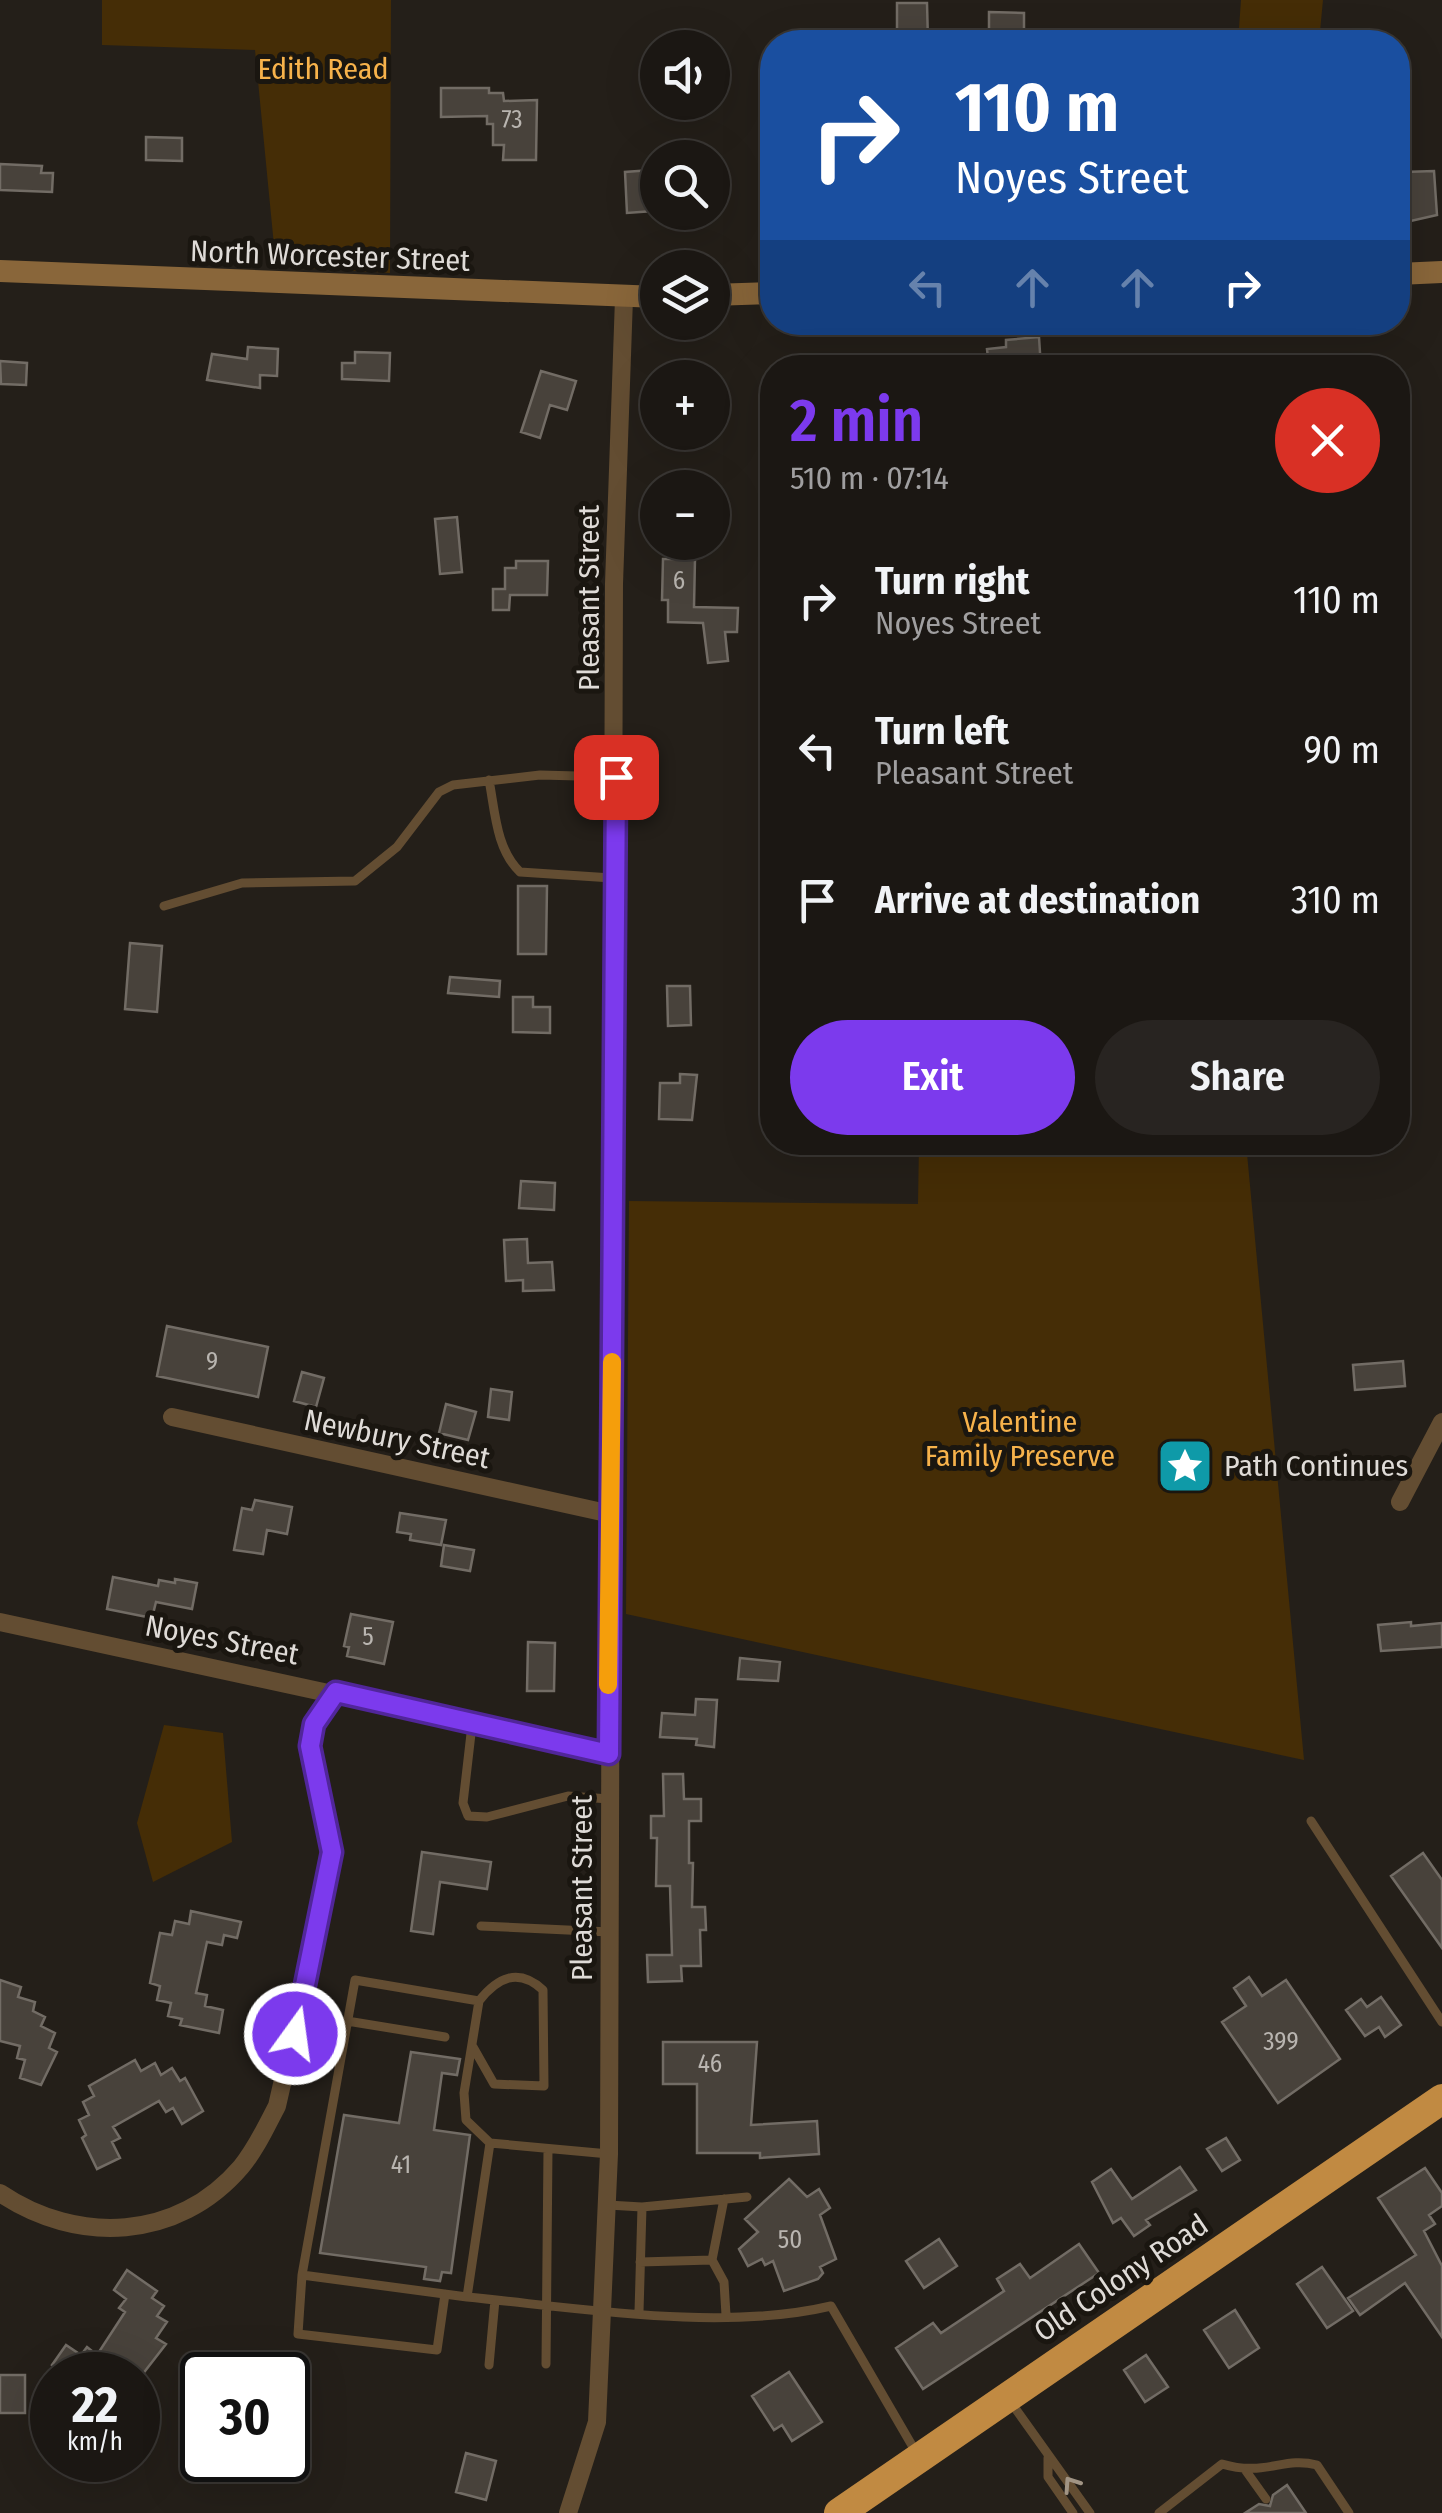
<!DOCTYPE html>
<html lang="en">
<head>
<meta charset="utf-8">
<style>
  :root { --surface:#1b1713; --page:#282421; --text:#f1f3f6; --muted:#a09fa0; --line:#393633; --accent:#7c3aed }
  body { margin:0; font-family:"Fira Sans Condensed",sans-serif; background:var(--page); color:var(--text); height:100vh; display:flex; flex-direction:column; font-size:38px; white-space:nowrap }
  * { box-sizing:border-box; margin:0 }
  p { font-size:32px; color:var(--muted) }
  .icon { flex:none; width:55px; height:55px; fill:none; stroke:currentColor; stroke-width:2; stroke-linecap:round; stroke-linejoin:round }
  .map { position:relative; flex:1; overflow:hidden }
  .details { position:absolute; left:760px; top:355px; width:650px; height:800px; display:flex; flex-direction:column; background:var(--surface); border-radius:40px; box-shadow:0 10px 40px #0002,0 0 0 2px var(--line) }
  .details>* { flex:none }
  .guide { position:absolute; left:760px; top:30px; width:650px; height:305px; border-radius:40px; box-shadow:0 10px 40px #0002,0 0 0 2px var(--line); background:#1a4fa0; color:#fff; overflow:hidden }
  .fabs { position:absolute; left:640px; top:30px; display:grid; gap:20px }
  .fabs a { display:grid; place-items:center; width:90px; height:90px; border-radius:50%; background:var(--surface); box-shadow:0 10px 40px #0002,0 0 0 2px var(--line); font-size:50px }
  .speed { position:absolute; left:30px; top:2352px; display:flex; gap:20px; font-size:50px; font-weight:700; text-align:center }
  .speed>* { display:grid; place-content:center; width:130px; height:130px; border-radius:50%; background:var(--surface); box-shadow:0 10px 40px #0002,0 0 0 2px var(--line); line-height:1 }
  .speed small { font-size:25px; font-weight:400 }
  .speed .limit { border:5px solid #111; border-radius:15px; background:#fff; color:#111 }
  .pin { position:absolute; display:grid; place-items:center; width:85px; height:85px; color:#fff; margin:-42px; border-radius:20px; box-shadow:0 5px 15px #0006 }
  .me { position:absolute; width:110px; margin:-55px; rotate:14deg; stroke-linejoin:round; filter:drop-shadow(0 0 8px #0008) }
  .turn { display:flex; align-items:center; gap:35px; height:210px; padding:0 30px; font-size:45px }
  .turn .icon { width:130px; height:130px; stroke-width:2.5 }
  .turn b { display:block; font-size:70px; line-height:85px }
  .lanes { display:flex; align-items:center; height:95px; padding:0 30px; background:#0003; justify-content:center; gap:50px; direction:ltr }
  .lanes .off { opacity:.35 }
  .round { display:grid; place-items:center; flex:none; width:105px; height:105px; border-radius:52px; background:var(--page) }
  .headline { display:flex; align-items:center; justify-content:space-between; height:170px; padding:0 30px }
  h1 { font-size:60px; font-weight:600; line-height:75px; color:var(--accent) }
  .primary-button { display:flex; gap:20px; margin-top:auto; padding:20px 30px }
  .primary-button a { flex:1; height:115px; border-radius:60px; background:var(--accent); color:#fff; font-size:40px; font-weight:600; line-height:115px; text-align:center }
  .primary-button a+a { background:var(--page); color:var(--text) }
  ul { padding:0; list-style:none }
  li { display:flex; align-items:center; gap:30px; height:150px; padding:0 30px }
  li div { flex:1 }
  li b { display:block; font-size:38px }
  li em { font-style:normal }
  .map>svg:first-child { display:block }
  .green { fill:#452d06 }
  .building { fill:#48423b; stroke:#726c65; stroke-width:2.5 }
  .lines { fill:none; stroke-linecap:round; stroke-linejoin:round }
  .lane { stroke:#634d32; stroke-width:9 }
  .street { stroke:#634d32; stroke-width:18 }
  .secondary { stroke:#89663a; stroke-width:22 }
  .highway { stroke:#c18a42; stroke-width:30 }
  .oneway { stroke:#a19484 }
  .route-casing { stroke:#51269a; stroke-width:25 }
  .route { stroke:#7c3aed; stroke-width:18 }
  .slow { stroke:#f59e0b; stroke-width:18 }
  .labels { text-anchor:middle; stroke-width:10; stroke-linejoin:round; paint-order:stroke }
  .number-label { font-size:25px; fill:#b9b5b0 }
  .park-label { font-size:30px; fill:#f7b24b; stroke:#1a1610 }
  .street-label { font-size:30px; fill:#dfdbd7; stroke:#1a1610 }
  .poi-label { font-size:30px; fill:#dfdbd7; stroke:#1a1610; text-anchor:start }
</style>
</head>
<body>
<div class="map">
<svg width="1442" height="2513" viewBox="0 0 1442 2513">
  <rect width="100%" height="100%" fill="#241f19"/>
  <path class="green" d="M102,0H391L390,273L276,266L255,50L102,45Z
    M1241,0H1323L1319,42H1238Z
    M919,1143H1246L1304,1760L626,1614L629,1201L918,1204Z
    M164,1725L223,1733L232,1842L153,1882L137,1823Z"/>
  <path class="building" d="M897,3H927L928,41H897Z
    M989,12L1024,13V36L989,35Z
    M441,88H489V93H503L504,101L537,100L536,160H503L504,145H493V124H487V116L441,117Z
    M146,137L182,138V161L146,160Z
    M0,164L42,166L41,173H53L52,192L0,190Z
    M651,170L653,211L627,213L625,172Z
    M1434,171L1437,215L1402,223V217H1398V194H1405L1404,172Z
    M1039,337L1041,368H989L987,349L1006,347V340Z
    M248,347L278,349L277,376L260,375V388L207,380L212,354L247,359Z
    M355,352L390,353L389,381L342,379V363H355Z
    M0,361L27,363L26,385L1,384Z
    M541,371L576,381L567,410L550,405L540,438L521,432Z
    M457,517L462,572L440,574L435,519Z
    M663,559H695L694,607L738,608L737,632H725L728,661L708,663L703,623L668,622V600H662Z
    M516,561H548L547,595H510L509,610H493V589H505V568H516Z
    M518,886H547L546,954H518Z
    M130,943L162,946L157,1012L125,1009Z
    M450,977L500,981L499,997L448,993Z
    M667,986H690L691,1025L668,1026Z
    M513,997H533V1007H550V1033L513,1032Z
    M680,1074L697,1075L692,1120L659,1119L660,1083H680Z
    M521,1181L555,1183L554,1210L519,1208Z
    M527,1239L528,1263L552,1262L554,1290L523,1291V1280L506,1281L504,1240Z
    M167,1326L268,1347L258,1397L157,1376Z
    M1403,1361L1405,1386L1355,1390L1353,1365Z
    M302,1372L324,1378L316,1407L294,1401Z
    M491,1389L512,1392L509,1420L488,1417Z
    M446,1404L476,1412L468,1440L439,1433Z
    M255,1500L292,1507L287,1534L267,1530L263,1554L234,1550L242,1508L252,1510Z
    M400,1513L446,1520L441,1545L410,1540L411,1534L397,1532Z
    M444,1545L474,1550L470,1571L441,1566Z
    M113,1577L158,1586L159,1580L175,1583V1579L197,1583L192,1609L156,1602L152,1618L107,1609Z
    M351,1614L393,1622L384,1664L347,1656L349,1647L344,1646Z
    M1411,1622V1626L1442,1623V1647L1381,1651L1378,1625Z
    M528,1642L555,1643L554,1691H527Z
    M740,1658L780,1662L778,1681L738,1679Z
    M696,1699L717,1700L714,1747L696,1745L697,1739L660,1737L662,1713L695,1715Z
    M663,1774H683L684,1799H701V1821H689V1863H693L692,1907H705L706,1930H700L701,1966H681L682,1981L648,1982L647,1955H672L670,1886H656L657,1838H651V1816H664Z
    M422,1852L491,1862L487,1889L440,1882L433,1934L411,1931Z
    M1423,1853L1442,1880V1948L1391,1876Z
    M191,1911L241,1922L237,1938L224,1935L222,1945L207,1942L196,1993L207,1995L205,2006L223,2010L219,2033L180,2025L182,2019L168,2016L171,2003L157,2000L160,1986L150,1983L160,1933L172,1935L175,1921L189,1924Z
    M1249,1977L1262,1996L1286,1980L1340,2059L1278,2103L1222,2022L1246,2006L1234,1988Z
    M0,1980L21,1987L18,1997L35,2002L33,2011L45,2017L41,2026L55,2033L49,2048L57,2052L41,2085L20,2078L25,2060L17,2058L20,2046L0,2041Z
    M1381,1997L1401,2025L1385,2037L1379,2027L1365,2036L1346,2010L1361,1999L1367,2007Z
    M663,2042H757L751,2125L817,2121L819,2154L760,2158V2153H697V2084H663Z
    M411,2052L460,2059L457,2075L442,2073L434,2130L470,2135L451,2273L442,2272L440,2281L424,2279L426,2267L320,2253L344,2115L399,2123Z
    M135,2060L141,2071L155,2063L161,2075L172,2068L180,2081L185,2078L203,2111L182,2124L173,2108L166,2112L159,2101L113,2127L120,2138L112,2142L120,2158L97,2169L82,2138L86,2135L79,2120L89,2115L83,2102L94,2096L89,2086Z
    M1226,2138L1240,2160L1222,2171L1207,2149Z
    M1180,2167L1196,2190L1146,2220L1150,2225L1134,2236L1121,2218L1113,2223L1092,2182L1111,2169L1132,2199Z
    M1425,2168L1442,2193V2206L1429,2215L1435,2224L1424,2231L1442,2266V2337L1405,2283L1360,2315L1348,2298L1416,2255L1378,2198Z
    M789,2179L807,2197L819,2189L830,2208L820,2215L836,2259L820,2267L823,2273L818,2279L784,2291L773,2261L765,2265L762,2259L748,2266L739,2249L758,2232L745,2219Z
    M939,2239L957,2266L924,2288L906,2261Z
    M1079,2244L1099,2273L923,2389L896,2348L933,2323L941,2333L1004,2291L997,2279L1020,2264L1030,2278Z
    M1322,2267L1353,2311L1327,2328L1297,2284Z
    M127,2270L157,2291L152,2298L164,2306L157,2316L167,2322L156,2338L166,2344L142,2375H66L52,2365L66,2345L81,2355L87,2347L97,2355L125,2312L119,2308L126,2299L114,2290Z
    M1235,2310L1259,2348L1229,2368L1204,2330Z
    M1146,2355L1168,2387L1145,2402L1124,2370Z
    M789,2372L822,2422L792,2441L782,2425L774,2430L752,2396Z
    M0,2375H25V2413H0Z
    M466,2453L496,2461L486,2500L456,2492Z
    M1287,2485L1306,2513H1245L1259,2504L1270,2506L1273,2495Z"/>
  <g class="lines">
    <path class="lane" d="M489,780C495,811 496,849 520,872L612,878
      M164,906L242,883L355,881L397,847L439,792L453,785L540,775L616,777
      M472,1725L463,1803L468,1816L487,1817L568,1796L609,1799
      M1311,1821L1442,2022
      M481,1926L610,1932
      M347,2021L445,2037
      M473,2047L494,2084L544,2086L543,1990C518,1967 497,1978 479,2001
      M490,2143L466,2120L464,2093L479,2001L355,1980L302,2275L467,2297L490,2143L609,2154
      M608,2205L642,2207L639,2312
      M642,2207L747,2197
      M712,2260L724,2282L726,2315
      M640,2262L712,2260L724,2199
      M302,2275L298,2334L437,2350L445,2294
      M467,2297C580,2308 721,2332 831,2306L917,2454
      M546,2364L548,2149
      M489,2365L495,2300
      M1012,2404L1090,2513
      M1048,2458V2477L1073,2513
      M1246,2471L1266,2499
      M1159,2513L1222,2464C1266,2477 1283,2456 1317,2465L1349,2513"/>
    <path class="street" d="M172,1417L611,1514
      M1400,1502L1442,1422
      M0,1622L609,1754
      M0,2193C77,2245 178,2241 241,2167C256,2149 266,2127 277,2106L329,1879L328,1821L310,1747L314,1725L336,1691
      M568,2513L597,2422L609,2154L614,584L624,298"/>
    <path class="secondary" d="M0,271L658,297
      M1398,274L1442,272
      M712,295L772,293"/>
    <path class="highway" d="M839,2513L1442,2099"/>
  </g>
  <defs><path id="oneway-chevron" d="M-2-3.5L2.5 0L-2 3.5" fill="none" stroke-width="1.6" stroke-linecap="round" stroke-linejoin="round" transform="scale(2.5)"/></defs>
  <use class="oneway" href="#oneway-chevron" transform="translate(1071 2484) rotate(-124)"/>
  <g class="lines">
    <g class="route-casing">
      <path id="route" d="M295,2034L332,1852L310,1746L314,1724L336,1692L609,1754L616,777"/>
    </g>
    <use href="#route" class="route"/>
    <path class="slow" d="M608,1685L612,1362"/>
  </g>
  <defs>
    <g id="sight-square" transform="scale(2.875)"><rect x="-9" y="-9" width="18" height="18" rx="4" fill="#0f9aa8" stroke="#1a1610"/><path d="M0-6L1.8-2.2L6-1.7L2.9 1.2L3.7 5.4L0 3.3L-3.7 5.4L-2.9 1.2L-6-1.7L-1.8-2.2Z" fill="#fff"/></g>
  </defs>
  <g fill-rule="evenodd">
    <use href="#sight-square" x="1185" y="1466"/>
  </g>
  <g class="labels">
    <g class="number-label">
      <text x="512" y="128">73</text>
      <text x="679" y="589">6</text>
      <text x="212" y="1370">9</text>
      <text x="368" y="1645">5</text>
      <text x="1281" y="2050">399</text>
      <text x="710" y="2072">46</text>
      <text x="401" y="2173">41</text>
      <text x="790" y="2248">50</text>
    </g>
    <g class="park-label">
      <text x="323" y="79">Edith Read</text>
      <text x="1020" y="1432">Valentine<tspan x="1020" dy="34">Family Preserve</tspan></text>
    </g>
    <g class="street-label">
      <text transform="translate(330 256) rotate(2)" y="10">North Worcester Street</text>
      <text transform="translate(589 598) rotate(-90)" y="10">Pleasant Street</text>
      <text transform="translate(397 1439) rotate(12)" y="10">Newbury Street</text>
      <text transform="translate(222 1640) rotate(11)" y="10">Noyes Street</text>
      <text transform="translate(582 1888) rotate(-90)" y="10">Pleasant Street</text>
      <text transform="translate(1121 2278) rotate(-34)" y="10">Old Colony Road</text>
    </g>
    <g class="poi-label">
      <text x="1224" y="1476">Path Continues</text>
    </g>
  </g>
</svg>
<div class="fabs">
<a><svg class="icon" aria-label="sound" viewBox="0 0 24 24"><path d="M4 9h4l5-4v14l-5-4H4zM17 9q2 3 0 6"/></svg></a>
<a><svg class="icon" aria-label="search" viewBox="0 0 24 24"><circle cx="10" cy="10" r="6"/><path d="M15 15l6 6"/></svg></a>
<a><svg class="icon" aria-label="layers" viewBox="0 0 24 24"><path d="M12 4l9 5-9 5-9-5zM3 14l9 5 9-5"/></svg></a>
<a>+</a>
<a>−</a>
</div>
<div class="speed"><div>22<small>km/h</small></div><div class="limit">30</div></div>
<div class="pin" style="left:616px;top:777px;background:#d93025"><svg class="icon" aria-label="arrive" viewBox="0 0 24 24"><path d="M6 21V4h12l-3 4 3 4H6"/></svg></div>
<svg class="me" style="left:295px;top:2034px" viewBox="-20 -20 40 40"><circle r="17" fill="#7c3aed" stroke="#fff" stroke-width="3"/><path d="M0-11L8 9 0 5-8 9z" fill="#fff"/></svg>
<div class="guide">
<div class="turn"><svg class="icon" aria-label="right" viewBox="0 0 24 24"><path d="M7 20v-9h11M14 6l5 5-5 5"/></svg><div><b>110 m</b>Noyes Street</div></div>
<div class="lanes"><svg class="icon off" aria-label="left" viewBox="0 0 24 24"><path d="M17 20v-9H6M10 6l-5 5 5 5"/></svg><svg class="icon off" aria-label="ahead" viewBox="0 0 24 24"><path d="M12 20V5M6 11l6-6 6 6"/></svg><svg class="icon off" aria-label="ahead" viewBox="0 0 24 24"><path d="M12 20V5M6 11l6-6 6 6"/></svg><svg class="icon" aria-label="right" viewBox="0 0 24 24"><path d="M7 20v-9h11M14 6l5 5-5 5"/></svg></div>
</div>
<section class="details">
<div class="headline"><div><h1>2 min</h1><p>510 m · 07:14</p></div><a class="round" style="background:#d93025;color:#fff"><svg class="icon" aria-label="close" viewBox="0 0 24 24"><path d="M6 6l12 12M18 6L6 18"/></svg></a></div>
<ul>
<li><svg class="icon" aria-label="right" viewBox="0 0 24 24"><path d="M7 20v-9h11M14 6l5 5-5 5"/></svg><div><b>Turn right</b><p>Noyes Street</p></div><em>110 m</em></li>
<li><svg class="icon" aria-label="left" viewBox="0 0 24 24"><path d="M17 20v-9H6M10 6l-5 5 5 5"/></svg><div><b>Turn left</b><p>Pleasant Street</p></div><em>90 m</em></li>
<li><svg class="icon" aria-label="arrive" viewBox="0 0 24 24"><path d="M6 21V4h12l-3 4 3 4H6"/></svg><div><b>Arrive at destination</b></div><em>310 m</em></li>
</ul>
<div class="primary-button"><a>Exit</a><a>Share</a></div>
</section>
</div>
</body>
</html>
